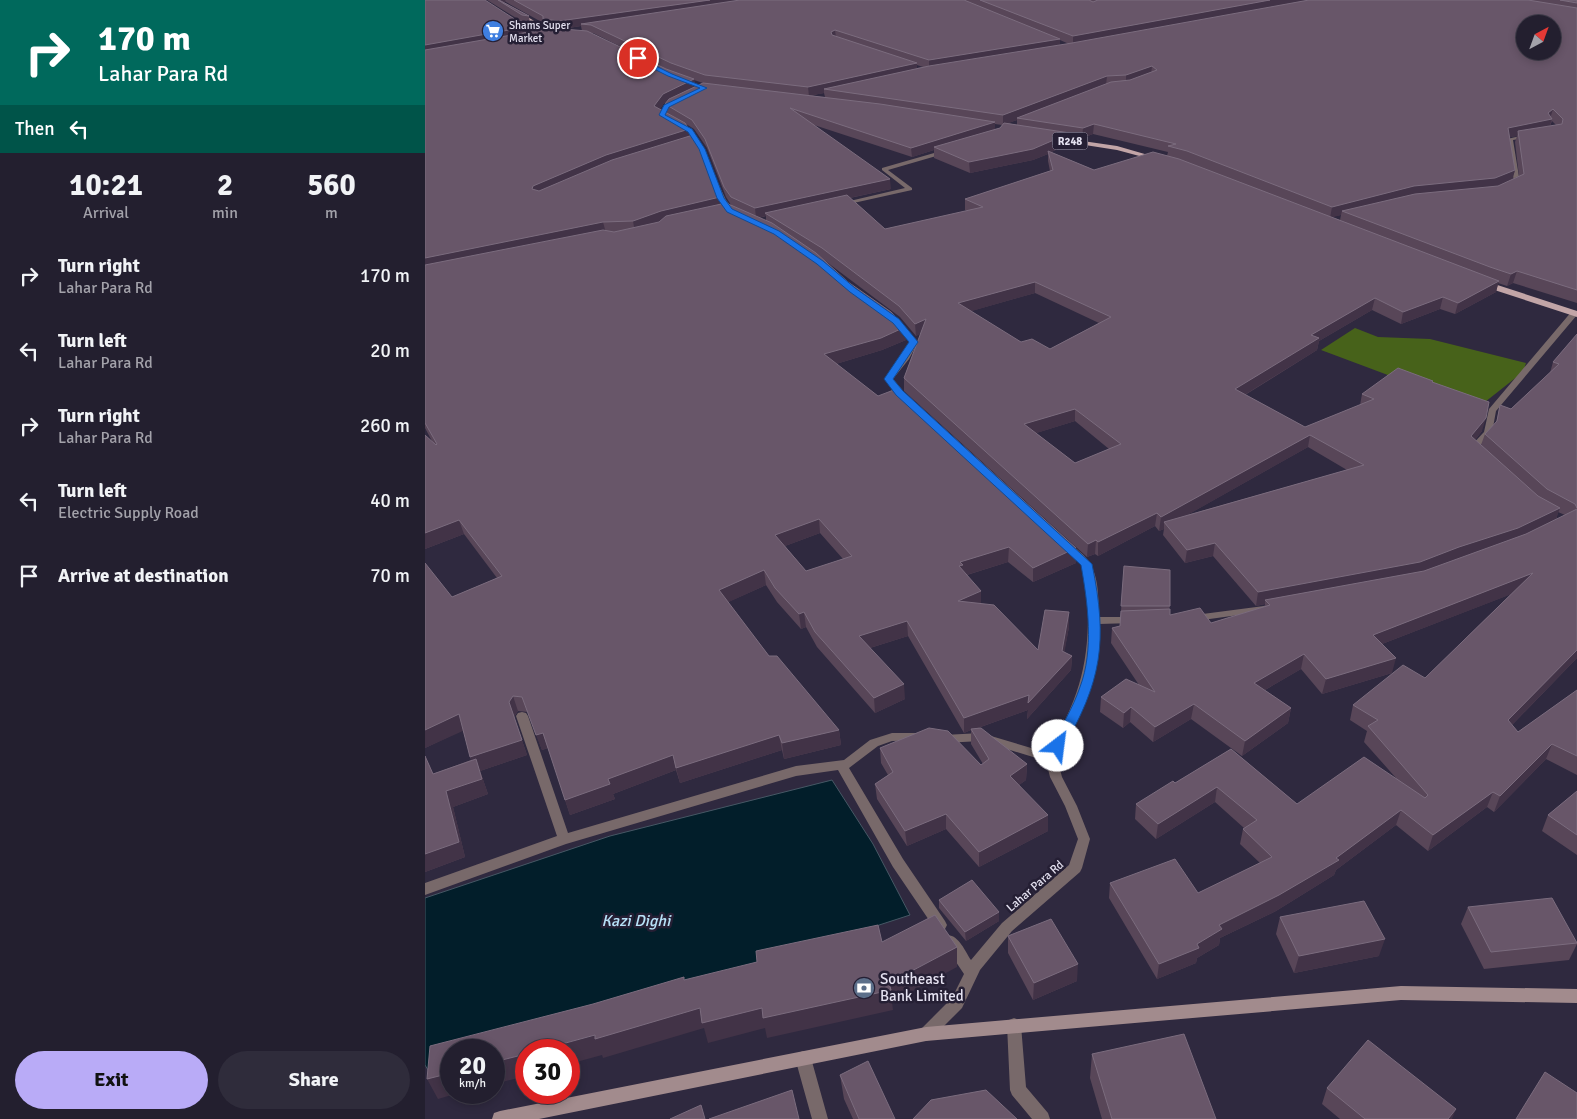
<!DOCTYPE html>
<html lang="en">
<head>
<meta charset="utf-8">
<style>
  :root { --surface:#231f2f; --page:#2f2c3b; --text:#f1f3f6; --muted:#a3a2aa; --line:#403d4b; --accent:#b9abf7 }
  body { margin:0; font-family:Signika,sans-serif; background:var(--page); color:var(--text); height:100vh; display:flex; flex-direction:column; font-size:19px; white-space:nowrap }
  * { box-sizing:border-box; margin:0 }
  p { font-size:16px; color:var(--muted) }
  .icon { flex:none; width:28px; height:28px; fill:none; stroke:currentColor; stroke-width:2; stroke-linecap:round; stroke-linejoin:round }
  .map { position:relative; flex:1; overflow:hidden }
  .details { display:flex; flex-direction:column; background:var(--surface); width:425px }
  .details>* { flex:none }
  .guide { background:#00695c; color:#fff; overflow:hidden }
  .needle { width:32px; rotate:41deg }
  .fabs { position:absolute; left:1091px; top:15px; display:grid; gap:10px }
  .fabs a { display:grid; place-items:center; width:45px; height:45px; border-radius:50%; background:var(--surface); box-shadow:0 2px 8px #0003,0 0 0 1px var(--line); font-size:25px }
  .speed { position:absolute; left:15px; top:1039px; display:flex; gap:10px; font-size:25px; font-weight:700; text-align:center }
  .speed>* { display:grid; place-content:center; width:65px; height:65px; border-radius:50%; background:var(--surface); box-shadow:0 2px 8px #0003,0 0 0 1px var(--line); line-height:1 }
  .speed small { font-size:12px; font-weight:400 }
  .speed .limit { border:8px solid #d22; background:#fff; color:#111 }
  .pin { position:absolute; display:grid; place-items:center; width:42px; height:42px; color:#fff; margin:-21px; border:2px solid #fff; border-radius:50%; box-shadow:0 1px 5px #0007 }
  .me { position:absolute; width:55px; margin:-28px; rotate:30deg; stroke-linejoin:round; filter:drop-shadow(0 0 4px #0008) }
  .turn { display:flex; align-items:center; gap:18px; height:105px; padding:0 15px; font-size:22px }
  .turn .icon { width:65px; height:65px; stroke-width:2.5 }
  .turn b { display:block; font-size:35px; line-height:42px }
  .then { display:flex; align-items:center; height:48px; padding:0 15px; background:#0003; gap:10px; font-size:19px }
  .eta { display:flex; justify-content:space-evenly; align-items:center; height:85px; text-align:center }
  .eta b { font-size:30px; font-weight:700; line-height:35px }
  .primary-button { display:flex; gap:10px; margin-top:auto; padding:10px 15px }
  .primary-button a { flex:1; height:58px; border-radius:30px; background:var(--accent); color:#111; font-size:20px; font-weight:700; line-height:58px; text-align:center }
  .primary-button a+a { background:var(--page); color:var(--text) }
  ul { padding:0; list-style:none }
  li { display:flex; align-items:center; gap:15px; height:75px; padding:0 15px }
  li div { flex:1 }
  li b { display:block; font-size:19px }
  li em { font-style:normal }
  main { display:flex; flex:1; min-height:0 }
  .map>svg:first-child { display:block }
  .forest { fill:#47621a }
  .water { fill:#021e2a; stroke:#465865 }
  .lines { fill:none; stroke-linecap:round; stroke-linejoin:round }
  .minor { fill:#78696a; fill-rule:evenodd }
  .secondary { fill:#a28b8d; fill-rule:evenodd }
  .primary { fill:#c2a5a7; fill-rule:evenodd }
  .wall { fill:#584658; fill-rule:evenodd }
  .shaded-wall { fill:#423347 }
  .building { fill:#685669; stroke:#7b6c7e; fill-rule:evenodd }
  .route { fill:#1a73e8; stroke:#114b97 }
  .labels { text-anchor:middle; stroke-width:5; stroke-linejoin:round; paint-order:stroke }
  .far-poi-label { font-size:11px; fill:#e4e1f0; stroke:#251f34; text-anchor:start }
  .shield { fill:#251f34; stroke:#aba7b8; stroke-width:1 }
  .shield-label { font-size:11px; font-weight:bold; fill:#e4e1f0 }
  .street-label { font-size:12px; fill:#e4e1f0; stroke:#251f34 }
  .near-poi-label { font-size:15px; fill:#e4e1f0; stroke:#251f34; text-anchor:start }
  .near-water-label { font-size:16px; font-style:italic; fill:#b8e2f8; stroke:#251f34 }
</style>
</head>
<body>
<main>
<section class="details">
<div class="guide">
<div class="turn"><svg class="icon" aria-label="right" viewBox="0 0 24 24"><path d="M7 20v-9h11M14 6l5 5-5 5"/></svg><div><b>170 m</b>Lahar Para Rd</div></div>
<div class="then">Then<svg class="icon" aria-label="left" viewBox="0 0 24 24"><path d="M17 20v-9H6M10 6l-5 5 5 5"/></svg></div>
</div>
<div class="eta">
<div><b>10:21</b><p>Arrival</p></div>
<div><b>2</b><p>min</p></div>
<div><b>560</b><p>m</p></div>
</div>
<ul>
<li><svg class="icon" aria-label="right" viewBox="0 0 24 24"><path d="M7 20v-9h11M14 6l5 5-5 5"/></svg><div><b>Turn right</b><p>Lahar Para Rd</p></div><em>170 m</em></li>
<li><svg class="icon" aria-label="left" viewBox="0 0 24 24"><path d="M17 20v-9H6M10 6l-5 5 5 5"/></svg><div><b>Turn left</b><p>Lahar Para Rd</p></div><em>20 m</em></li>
<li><svg class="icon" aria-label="right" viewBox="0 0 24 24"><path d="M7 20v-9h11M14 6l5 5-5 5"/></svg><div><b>Turn right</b><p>Lahar Para Rd</p></div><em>260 m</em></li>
<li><svg class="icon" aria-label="left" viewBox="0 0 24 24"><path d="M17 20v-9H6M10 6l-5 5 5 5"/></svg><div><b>Turn left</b><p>Electric Supply Road</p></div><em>40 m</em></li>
<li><svg class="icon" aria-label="arrive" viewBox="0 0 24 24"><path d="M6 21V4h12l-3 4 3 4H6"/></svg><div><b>Arrive at destination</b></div><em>70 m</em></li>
</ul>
<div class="primary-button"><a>Exit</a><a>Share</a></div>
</section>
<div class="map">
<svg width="1152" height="1119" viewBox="0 0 1152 1119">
  <rect width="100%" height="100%" fill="#2f293f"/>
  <path class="forest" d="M930,328L953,337L1005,339L1101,363L1098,372L1060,402L1027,399L896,350Z"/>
  <path class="water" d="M407,780L448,844L485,915L69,1050H26V1064L3,1070L0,1065V898L185,836Z"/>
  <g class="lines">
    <path class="minor" d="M251,98L253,101L244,107L239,115L263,127L269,132L301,200L311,212L310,213H306L295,200L265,134L259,129L233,115L240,105Z
      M1104,134L1106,135V137L1088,140L1095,183L1088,187H1084V185L1089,182L1082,139Z
      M523,149L526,151L525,152L463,170L487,188V190L415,206L412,204L480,188L457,170V168Z
      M1147,311H1152V315L1071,411L1067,433L1053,448L1055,451L1054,453H1048L1044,448L1059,432L1064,409Z
      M469,321H475L493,342L484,359L468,379L484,398L480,400H477L460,379L476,358L485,342L469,325Z
      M642,543C647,545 651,548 655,552C675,568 673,594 674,617H708L713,620L708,623L674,624C676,674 655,716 632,758L637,777L652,806L665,839L657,868L655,872L587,931L555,970L537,1008L506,1039L501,1041L496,1039L493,1034L496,1029L527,998L539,974L519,944L517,940L519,936C532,931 540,951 546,960L577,923L644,865L653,839L640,806L625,777L621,761L556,741L519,743L515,742L513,739L515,736L519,735L556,733L623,753C653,699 664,668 663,606C662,593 663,577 656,565C652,557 643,553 637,546Z
      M839,606L844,609L843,611L770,621L765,618L770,615Z
      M97,712L101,713L103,716L143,833L371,766L419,760L445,740L467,733H501L503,736L501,739L497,740L467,741L453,746L424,768L478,859L520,921L522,925L520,929L515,931L510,929L468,867L413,770L371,776L141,844L0,895V883L132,836L91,716L93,713Z
      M589,1018L594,1020L596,1025L601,1087L623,1113L625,1119H607L587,1095L585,1090L582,1025L584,1020Z
      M378,1051L383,1053L386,1058L403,1119H387L370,1058L373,1053Z"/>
    <path class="secondary" d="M976,986L1152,989V1003L976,1000L501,1041L114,1119H67L69,1113L75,1111L501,1027Z"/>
    <path class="primary" d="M67,0H74L126,31L121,32Z
      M630,137L692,146L737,159L733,161L692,150L628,140L627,139Z
      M1054,281H1060L1152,311V317L1054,285Z"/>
  </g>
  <path class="wall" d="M0,0L96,21L62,0H1152V303L1088,283L1082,286L1073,283L1071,292L1030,314L1015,309L976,324L947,310L894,341L892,350L820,395L880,427L935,405L937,394L1008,381V383L1057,431L1050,440L1056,445L1060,434L1071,423L1075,405L1086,409L1125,373L1128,362L1152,334V658L1087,725L1093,732L1152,690V775L1121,759L1069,812L1062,807L1003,851L971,825L911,870L909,875L851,911L795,938L794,945L772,958L771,963L732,979L684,898L685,883L773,893L835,863L815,844L818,829L819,828L790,802L731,839L710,819L711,804L750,783L806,749L872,804L971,778L939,742L942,731L925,720L928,705L1000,678L1086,594L957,644L967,673L897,694L876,669L840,690L866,708L863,723L817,756L766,719L728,742L705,722L698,728L675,712L676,697L714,685L686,643L687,628L695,626L699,566L745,606L744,609L745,615L786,623L839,607L840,604L831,606L788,556L760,563L738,535L739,529L734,531L730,526L673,556L670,554L662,557L479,391V378L496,333L491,336L475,317L399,260L481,340L457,350L411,364L651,548V563L608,582L583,562L542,575L556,604L613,650L644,627L639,652L647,656L646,670L602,719L603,710L553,728L602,764L601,780L594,785L623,831L554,867L521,829L482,846L452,799L450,784L463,775L456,763L455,748L556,765L558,764L546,744V730L539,733L483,636L445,648L480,699L450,713L392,647L381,627L376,629L352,602L341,585L303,602L344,656L414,730L416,745L359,759L357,750L255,783L251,770L188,794L190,799L145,815L123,748L117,750L103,712L93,711L89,717L102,755L55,771L63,794L28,807L40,857L0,872V756L8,774L46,760L38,730L0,748L27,597L72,578L39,534L0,549L8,443L0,428ZM78,2H81L120,24V28H125L113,30L112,25L105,23L104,16ZM156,26L157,31L138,29ZM165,33H168L223,60ZM635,40L644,44L635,45ZM492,65L498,67L492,68ZM269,80L278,83L270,86ZM399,93L400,97L387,96L393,94ZM242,102L240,104L242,113L235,109L239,103ZM592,120V125L583,123ZM1127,121L1131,125L1125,126ZM261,124L269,129L282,148L301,197L306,205L296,204L295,197L265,136L264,129ZM570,124L577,125L575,128L570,129ZM389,125L487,157L509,150V158L545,173L608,160L623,154V161L625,171L540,199V210L543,211L460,229L425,198L466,189ZM668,134L743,152L742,156L669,170L626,152L644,144L645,136L657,138ZM1092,136L1090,142L1094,176L1087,179L1090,170L1084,137ZM916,215L915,220L907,217L910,216ZM341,216V221L334,218ZM610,293L674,323L625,349L596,342L546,311ZM650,421L684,449L650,463L611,433ZM883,447L922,470L762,515ZM1133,512L1140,515L1131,520ZM395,533L418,559L381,571L360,546Z
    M1152,791V855L1117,831L1123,815Z
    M514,900L574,921L541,941L514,908Z
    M1043,907L1152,942V944L1144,960L1059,969L1036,924Z
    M855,917L954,956L869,973L851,934Z
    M583,936L652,981L608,1000L583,953Z
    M667,1054L791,1119H677L665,1078Z
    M415,1075L470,1119H428L419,1099Z
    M902,1088L1027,1119H915L897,1104Z"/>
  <path class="shaded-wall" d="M73,0H80L81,2L77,3Z
    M285,0H343L156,24V26L136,29L134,21Z
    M845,0H900L648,45V36Z
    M112,25L114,33L0,54V45Z
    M410,30L411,38L407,41L406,32Z
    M635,39V47L504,69V60Z
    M492,63V72L399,89V93L384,96L383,87Z
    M727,66L726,75L701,84V75Z
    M682,76L681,85L592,118V120L578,125V115Z
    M269,79L271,88L239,103L231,115L229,106L238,94Z
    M1128,109L1125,119H1127L1124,129L1093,131L1092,136L1080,138L1083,128L1123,113Z
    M570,122V132L509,147V150L487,157L486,148Z
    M669,124L668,134L657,138L658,128Z
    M264,129L265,139L110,197L107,189L108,186L181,155Z
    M645,133L644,144L624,153L623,151V154L608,160L545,173L544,162Z
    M1090,170L1087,181L1068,189L917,211L916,215L905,218L907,207L989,186Z
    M465,179L466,189L344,215L340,213L341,216L331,218L330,208Z
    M295,197L297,208L210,233L208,221L236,211Z
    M178,222L181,233L0,270V258Z
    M1092,271L1088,283L1082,286L1086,274Z
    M1074,281L1071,292L1030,314L1033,303Z
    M610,282V293L533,315V303Z
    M1018,297L1015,309L976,324L978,312Z
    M950,298L947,310L894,341L892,350L808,402L810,389L886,335Z
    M501,319V331L491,336L490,324Z
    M480,327L481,340L457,350L401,367L399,354Z
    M650,409V421L599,437V424Z
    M1061,418L1057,431L1043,449L1046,436Z
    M885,435L883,447L743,526L739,522V529L734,531L736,517Z
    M1135,508L1130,522L1088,541L991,576L840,600V604L831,606L833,592Z
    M732,513L730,526L673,556V542Z
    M394,519L395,533L352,549L350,535Z
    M34,520L39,534L0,549V533Z
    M671,540L670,554L662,557L663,544Z
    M790,543L788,556L760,563L762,550Z
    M584,547L583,562L538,576L534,566L535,562Z
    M651,548V563L608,582V568Z
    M339,570L341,585L297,605L294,590Z
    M1108,573L1102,588L944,649L948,635Z
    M556,591V605L533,601Z
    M379,612L381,627L376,629L374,614Z
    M644,612V627L637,666V651Z
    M482,621L483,636L435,651L434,636Z
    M1152,650V658L1077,735L1083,720Z
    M879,654L876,669L826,698L829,683Z
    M647,656L646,670L602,719L603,710L547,730L546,729V730L539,733V718Z
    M971,658L967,673L897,694L901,679Z
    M479,684L480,699L450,713L449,698Z
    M88,696L93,711L89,717L102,755L55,771L63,794L28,807L40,857L0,872V854L21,791L51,772L45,757Z
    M769,704L766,719L728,742L730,727Z
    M706,707L705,722L698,728L699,713Z
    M866,708L863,723L817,756L820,741Z
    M34,714L40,730L0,748V730Z
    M414,730L416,745L359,759L357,743Z
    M118,733L123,748L117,750L111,735Z
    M354,735L357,750L255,783L251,768Z
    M1127,744L1121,759L1069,812L1075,796Z
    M248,755L251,770L188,794L190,799L145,815L140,800L183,779Z
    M602,764L601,780L585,791V776Z
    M792,787L790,802L731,839L733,824Z
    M1068,792L1062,807L1003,851L1008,835Z
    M976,810L971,825L911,870L909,875L851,911L795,938L794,945L772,958L771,963L732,979L734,964L772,944L794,925L911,858Z
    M521,814V829L482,846L480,831Z
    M623,815V831L554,867V852Z
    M574,912V921L541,941L540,932Z
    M960,939L954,956L869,973L874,956Z
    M532,947V967L467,1002L468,1010L342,1038L340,1028L283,1043L279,1028L178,1058L177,1055L144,1064V1050H115L275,1008H337L464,983Z
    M653,964L652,981L608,1000L609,983Z
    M101,1054V1076L69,1084V1062Z
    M26,1073V1092H37L13,1099L2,1079Z
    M1031,1109L1027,1119H1023Z"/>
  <path class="building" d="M0,0H60L91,20L112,25L0,45Z
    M73,0H74L104,16L97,15Z
    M89,0H285L134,21L118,19V16Z
    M315,0H539L635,39L504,60L410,30L406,32L407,35L492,63L383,87L280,75L246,63L166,25L156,24Z
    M555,0H664L668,2L673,0H845L648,36Z
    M884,0H1103L1152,8V290L1092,271L1086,274L1065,267L917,211L990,194L1073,186L1099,174L1093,131L1137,124L1138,119L1128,109L1123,113L1127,119L1083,128L1090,170L1070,178L989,186L907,207L762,151L743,146L751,144L669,124L658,128L592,118L686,82L705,80L732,70L727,66L701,75L682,76L578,115L399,89L504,66L647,43ZM1100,24H1128V51H1100Z
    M1135,0H1152V3Z
    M127,28L162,31L241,69L269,79L238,94L229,106L260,123L264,129L181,155L108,186L107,189L114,191L187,160L268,135L295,197L236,211L208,221L178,222L0,258V50Z
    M278,83L455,104L570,122L486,148L365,108L465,179L330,208L306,197L299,187L280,139L267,120L240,104L244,99Z
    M579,123L645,133L608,149L544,162L509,147L575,128Z
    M623,151L669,170L728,152L754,159L1074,281L1033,303L1018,297L978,312L950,298L886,335L894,338L810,389L880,427L949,399L937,394L973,368L1008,381L1007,382L1064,402L1061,418L1046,436L1113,496L1135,508L1093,528L1034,547L995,562L833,592L790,543L762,550L739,522L939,465L885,435L736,517L732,513L673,542L671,540L663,544L479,378L501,319L490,324L474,306L397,248L340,213L422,195L460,229L558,207L540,199L628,170ZM610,282L686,317L625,349L607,339L596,342L533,303ZM650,409L696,444L650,463L599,424Z
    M301,203L347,223L391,253L423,282L466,312L480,327L456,338L399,354L453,396L474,388L651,548L608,568L584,547L535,562L538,565L534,566L556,591L533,601L569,605L613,650L620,610L644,612L637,651L647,656L603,703L604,695L539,718L482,621L434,636L479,684L449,698L390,632L379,612L374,614L350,588L339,570L294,590L344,656H352L414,730L357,743L354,735L251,768L248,755L183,779L185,784L140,800L118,733L111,735L97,697L88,696L84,702L97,740L45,757L34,714L0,730V563L27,597L77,576L34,520L0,533V435L11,445L12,444L0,423V265L178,230L189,232L234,222L241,216ZM394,519L427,556L381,571L350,535Z
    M1152,334V508L1150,504L1122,489L1060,434L1072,421L1075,405L1086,409L1134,364L1128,362Z
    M1152,509V650L1083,720L1093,732L1152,690V756L1127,744L1075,796L1068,792L1008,835L976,810L911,858L914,860L854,895L794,925L797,929L772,944L774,948L734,964L685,883L750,859L773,893L847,857L818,829L832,820L792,787L733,824L711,804L748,781L750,783L806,749L872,804L939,757L1000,798L1003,795L943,726L953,720L928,705L978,665L1000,678L1108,573L948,635L971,658L901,679L879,654L829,683L866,708L820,741L769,704L730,727L706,707L699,713L676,697L701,679L730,692L687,628L695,626L696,611L745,609V615L775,608L786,623L845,605L840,600L999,571L1101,534Z
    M699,566L745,570V606H696Z
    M504,728L523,731L556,765L564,759L546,729L556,728L602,764L585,776L623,815L554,852L521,814L480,831L450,784L468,772L455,748Z
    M0,756L8,774L51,759L57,779L21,791L34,842L0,854Z
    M1152,791V835L1123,815Z
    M547,880L574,912L540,932L514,900Z
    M1127,898L1152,943L1066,952L1043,907Z
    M939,901L960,939L874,956L855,917Z
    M510,915L532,947L464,983L466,990L338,1018L337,1008L277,1023L275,1008L170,1039V1035L115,1050H101V1054L69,1062V1050H26V1073L2,1079L5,1046L168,1004L259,977V980L332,962L331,951L453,925L457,942Z
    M626,919L653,964L609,983L583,936Z
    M759,1034L791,1119H687L667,1054Z
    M943,1040L1031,1109L1023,1119H940L902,1088Z
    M443,1061L470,1119H434L415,1075Z
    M1120,1072L1152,1093V1119H1091Z
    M367,1090L374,1119H284Z
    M561,1090L592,1119H488L506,1100Z
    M276,1105L280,1119H245Z"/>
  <path class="route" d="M213,57L247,74L282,88L244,107L240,115L267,129L280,149L299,198L307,209L354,231L398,261L430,288L474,319L493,342L468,379L478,391L667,564C683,642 677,681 637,750H628L626,746C636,727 648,708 655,687C669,650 663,604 656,565L471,395L459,379L484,342L468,323L425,292L392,264L349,234L302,212L292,198L274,149L263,132L234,115L239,105L275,88L243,76L211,60Z"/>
  <defs>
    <g id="supermarket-disc" transform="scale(1.125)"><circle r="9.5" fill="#3f7fe0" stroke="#251f34"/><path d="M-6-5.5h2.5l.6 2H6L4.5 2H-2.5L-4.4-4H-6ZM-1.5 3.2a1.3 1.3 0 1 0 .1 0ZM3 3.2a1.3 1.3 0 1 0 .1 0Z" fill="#fff"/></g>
    <g id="bank-disc" transform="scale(1.125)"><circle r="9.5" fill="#5c6f8a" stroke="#251f34"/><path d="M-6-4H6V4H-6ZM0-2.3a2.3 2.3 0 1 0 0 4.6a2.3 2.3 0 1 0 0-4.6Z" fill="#fff"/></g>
  </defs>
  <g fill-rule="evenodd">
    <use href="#supermarket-disc" x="68" y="31"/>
    <use href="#bank-disc" x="439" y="988"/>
  </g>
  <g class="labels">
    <g class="far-poi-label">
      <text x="84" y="29">Shams Super<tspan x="84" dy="13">Market</tspan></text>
    </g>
    <rect class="shield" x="627.5" y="132.5" width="35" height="17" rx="4"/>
    <g class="shield-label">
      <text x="645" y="145">R248</text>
    </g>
    <g class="street-label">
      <text transform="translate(610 886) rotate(-41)" y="4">Lahar Para Rd</text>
    </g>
    <g class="near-poi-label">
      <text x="455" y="984">Southeast<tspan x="455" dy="17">Bank Limited</tspan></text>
    </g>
    <g class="near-water-label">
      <text x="211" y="926">Kazi Dighi</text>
    </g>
  </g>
</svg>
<div class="fabs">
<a><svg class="needle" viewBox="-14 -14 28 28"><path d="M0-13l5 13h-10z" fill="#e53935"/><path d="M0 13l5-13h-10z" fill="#a3a2aa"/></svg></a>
</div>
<div class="speed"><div>20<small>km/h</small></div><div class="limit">30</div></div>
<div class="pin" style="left:213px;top:58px;background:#d93025"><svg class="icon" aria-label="arrive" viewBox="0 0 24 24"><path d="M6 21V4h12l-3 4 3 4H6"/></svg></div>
<svg class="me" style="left:633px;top:746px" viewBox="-20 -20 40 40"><circle r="19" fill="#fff"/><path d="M0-13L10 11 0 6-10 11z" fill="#1a73e8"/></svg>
</div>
</main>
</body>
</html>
